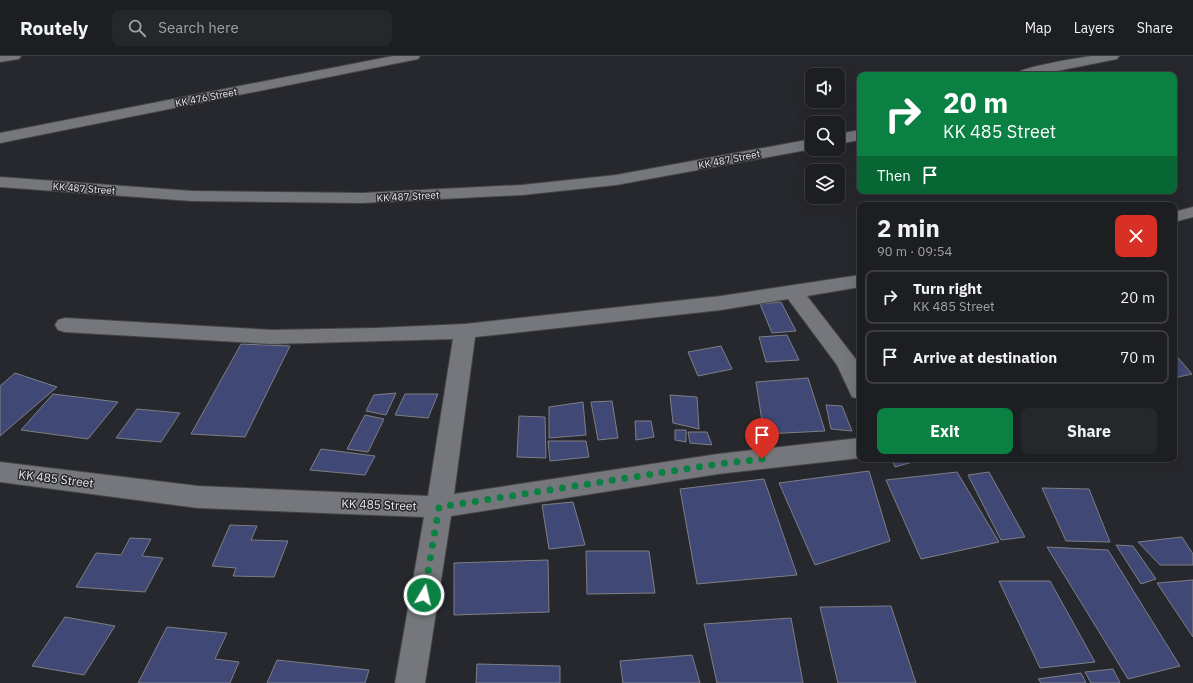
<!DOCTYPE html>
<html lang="en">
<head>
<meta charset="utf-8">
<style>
  :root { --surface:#1d1e22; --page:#25272a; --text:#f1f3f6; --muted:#a0a2a5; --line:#3b3c40; --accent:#0b8043 }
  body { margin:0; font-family:"IBM Plex Sans",sans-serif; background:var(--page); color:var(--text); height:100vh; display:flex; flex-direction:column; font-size:15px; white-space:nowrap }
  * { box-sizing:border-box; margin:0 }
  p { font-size:13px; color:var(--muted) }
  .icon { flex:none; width:22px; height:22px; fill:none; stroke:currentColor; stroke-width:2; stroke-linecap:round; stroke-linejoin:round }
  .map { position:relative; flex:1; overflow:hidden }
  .panel { position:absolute; left:857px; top:146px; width:320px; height:260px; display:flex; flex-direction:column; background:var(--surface); border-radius:8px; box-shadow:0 4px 16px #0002,0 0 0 1px var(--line) }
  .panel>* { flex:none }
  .guide { position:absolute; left:857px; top:16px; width:320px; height:122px; border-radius:8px; box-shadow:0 4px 16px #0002,0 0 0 1px var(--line); background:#0b8043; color:#fff; overflow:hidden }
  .controls { position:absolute; left:805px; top:12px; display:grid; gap:8px }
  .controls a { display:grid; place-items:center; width:40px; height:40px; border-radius:8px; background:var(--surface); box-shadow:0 4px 16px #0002,0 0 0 1px var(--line); font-size:20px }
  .pin { position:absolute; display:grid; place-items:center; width:34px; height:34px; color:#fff; margin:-41px -17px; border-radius:50% 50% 50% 0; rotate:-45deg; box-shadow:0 0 4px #0007 }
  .pin .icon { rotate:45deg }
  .me { position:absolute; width:44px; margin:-22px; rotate:9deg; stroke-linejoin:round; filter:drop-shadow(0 0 3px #0008) }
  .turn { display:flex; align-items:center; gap:14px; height:84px; padding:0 20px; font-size:18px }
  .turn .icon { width:52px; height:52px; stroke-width:2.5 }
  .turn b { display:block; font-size:28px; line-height:34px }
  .then { display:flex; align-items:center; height:38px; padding:0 20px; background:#0003; gap:8px; font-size:15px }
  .round { display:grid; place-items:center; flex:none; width:42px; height:42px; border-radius:8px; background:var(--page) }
  .headline { display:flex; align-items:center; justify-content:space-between; height:68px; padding:0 20px }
  h1 { font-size:24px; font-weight:700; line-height:30px }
  .cta { display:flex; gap:8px; margin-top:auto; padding:8px 20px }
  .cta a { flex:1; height:46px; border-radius:8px; background:var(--accent); color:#fff; font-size:16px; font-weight:700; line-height:46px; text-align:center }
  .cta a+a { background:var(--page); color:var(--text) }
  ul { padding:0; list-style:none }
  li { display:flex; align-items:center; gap:12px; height:54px; margin:0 8px 6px; padding:0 12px; border:2px solid var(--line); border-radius:8px }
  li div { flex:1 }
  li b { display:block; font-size:15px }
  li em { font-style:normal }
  header { display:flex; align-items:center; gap:24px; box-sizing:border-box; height:56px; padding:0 20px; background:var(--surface); border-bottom:1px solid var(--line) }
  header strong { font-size:19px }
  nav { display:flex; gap:22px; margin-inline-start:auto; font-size:14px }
  .search { width:280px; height:36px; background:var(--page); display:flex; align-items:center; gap:10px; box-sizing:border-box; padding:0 14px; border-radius:8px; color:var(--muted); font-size:15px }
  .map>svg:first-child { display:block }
  .building { fill:#404875; stroke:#7e7f84 }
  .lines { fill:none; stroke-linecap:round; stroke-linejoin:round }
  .minor-casing { stroke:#444549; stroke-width:2 }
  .minor { fill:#75777c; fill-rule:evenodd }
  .route { stroke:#0b8043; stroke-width:7; stroke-dasharray:0 12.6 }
  .labels { text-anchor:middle; stroke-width:3; stroke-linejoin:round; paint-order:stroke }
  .far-street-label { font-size:10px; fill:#e8e9ec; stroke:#27282d }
  .street-label { font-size:12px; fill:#e8e9ec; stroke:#27282d }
</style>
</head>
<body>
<header>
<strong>Routely</strong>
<div class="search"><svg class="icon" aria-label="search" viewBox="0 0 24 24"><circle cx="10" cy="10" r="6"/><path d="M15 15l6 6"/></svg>Search here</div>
<nav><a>Map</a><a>Layers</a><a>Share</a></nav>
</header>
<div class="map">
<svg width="1193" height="627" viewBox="0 0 1193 627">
  <rect width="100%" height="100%" fill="#27282d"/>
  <path class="building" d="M781,246L796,275L772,277L760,248Z
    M787,279L799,304L766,306L759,281Z
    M241,288L290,290L245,381L191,378Z
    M721,290L732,313L698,320L688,296Z
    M1174,297L1192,318L1174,322Z
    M15,317L57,331L0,380V330Z
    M808,322L825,375L764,378L756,326Z
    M396,337L386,359L366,355L374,339Z
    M53,338L118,346L88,383L21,374Z
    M405,338H438L428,362L395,359Z
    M670,339L697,341L699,373L673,367Z
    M612,345L618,382L598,384L591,346Z
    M583,346L586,379L549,382V351Z
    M826,349L842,350L852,375L831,373Z
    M137,353L180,357L161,386L116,382Z
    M365,359L384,363L368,396L347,393Z
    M519,360L545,361L546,402L517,401Z
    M635,365H651L654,381L636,384Z
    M675,374H686V386L675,384Z
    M688,376H707L712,389L690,387Z
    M548,385H586L589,401L550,405Z
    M321,393L375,400L365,419L310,414Z
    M892,403H915L916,405L895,411Z
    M869,415L890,485L815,509L779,427Z
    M957,416L999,486L921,503L886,424Z
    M989,416L1025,481L1001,484L968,419Z
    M764,423L797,519L697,528L680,433Z
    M1042,432L1089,433L1110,486L1066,485Z
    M573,446L585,489L549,493L542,449Z
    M230,469L257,470L251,484L288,485L274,521L233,520L236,512L212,510Z
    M1182,481L1193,498V509H1160L1138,486Z
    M130,482L151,483L142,500L163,502L145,536L76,531L96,497L121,499Z
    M1116,489L1133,490L1156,523L1141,528Z
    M1047,491L1108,494L1180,610L1128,623Z
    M586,495H649L655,537L587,538Z
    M548,504L549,556L454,559V507Z
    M1193,524V581L1157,527Z
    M999,525H1050L1095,606L1040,612Z
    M891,550L916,627H838L820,551Z
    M65,561L115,570L84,619L32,610Z
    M791,562L803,627H717L704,568Z
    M167,571L227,577L215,603L239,606L230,627H138Z
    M692,599L700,627H623L620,605Z
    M277,604L369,614L365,627H267Z
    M477,608L560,610V627H476Z
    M1113,613L1120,627H1091L1085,616Z
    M1081,617L1086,627H1041L1038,623Z"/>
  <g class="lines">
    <g class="minor-casing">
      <path id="minor" d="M0,0H21L19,3L0,6Z
        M393,0H420L418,3L413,4L0,87V77Z
        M1091,0H1119L1117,3L1037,19H1014C1019,11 1079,2 1091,0Z
        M860,74V84L838,88V78Z
        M812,83V93L616,129L522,139L362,147L192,145L0,131V121L192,135L362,137L522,129L616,119Z
        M1193,151V161L1174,166V156Z
        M860,219V231L807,240L858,306L860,311V343L852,341L837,309L788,243L721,254L475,281L454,438L718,398L860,382V402L718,418L451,460L425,627H395L424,461L198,452L0,426V406L198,430L428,440L453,283L272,288L65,276L58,274L55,269L58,264L65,262L272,274L376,272L465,268L721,240Z"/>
    </g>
    <use href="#minor" class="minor"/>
  </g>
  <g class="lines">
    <path class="route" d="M424,539L439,451L718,408L762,403"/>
  </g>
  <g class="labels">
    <g class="far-street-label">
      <text transform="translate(206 41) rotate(-11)" y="4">KK 476 Street</text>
      <text transform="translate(729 103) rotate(-11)" y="4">KK 487 Street</text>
      <text transform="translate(84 132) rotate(4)" y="4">KK 487 Street</text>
      <text transform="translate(408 140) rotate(-3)" y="4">KK 487 Street</text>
    </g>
    <g class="street-label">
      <text transform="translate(56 423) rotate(7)" y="4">KK 485 Street</text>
      <text transform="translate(379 449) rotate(2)" y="4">KK 485 Street</text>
    </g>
  </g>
</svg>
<div class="controls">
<a><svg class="icon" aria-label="sound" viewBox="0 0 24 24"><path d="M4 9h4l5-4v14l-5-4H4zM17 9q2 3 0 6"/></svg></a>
<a><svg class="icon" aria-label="search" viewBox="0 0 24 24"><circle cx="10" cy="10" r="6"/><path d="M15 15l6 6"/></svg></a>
<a><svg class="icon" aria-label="layers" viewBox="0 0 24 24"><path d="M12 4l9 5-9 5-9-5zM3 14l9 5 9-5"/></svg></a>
</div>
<div class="pin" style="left:762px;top:403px;background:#d93025"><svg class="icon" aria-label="arrive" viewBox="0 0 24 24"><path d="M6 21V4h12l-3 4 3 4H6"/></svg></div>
<svg class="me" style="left:424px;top:539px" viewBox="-20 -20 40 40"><circle r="17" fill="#0b8043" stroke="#fff" stroke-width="3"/><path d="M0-11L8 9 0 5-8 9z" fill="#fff"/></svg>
<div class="guide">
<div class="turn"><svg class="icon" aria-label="right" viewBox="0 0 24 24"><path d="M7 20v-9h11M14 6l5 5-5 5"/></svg><div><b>20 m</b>KK 485 Street</div></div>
<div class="then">Then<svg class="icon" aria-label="arrive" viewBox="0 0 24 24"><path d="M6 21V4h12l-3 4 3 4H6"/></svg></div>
</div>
<section class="panel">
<div class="headline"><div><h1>2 min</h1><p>90 m · 09:54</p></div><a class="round" style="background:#d93025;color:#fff"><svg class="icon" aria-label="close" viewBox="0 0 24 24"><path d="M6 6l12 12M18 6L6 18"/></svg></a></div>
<ul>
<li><svg class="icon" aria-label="right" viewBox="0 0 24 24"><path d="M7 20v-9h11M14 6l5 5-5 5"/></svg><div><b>Turn right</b><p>KK 485 Street</p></div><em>20 m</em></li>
<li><svg class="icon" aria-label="arrive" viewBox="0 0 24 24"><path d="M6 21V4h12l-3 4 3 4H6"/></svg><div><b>Arrive at destination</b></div><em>70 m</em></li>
</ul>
<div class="cta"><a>Exit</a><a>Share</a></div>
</section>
</div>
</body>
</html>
